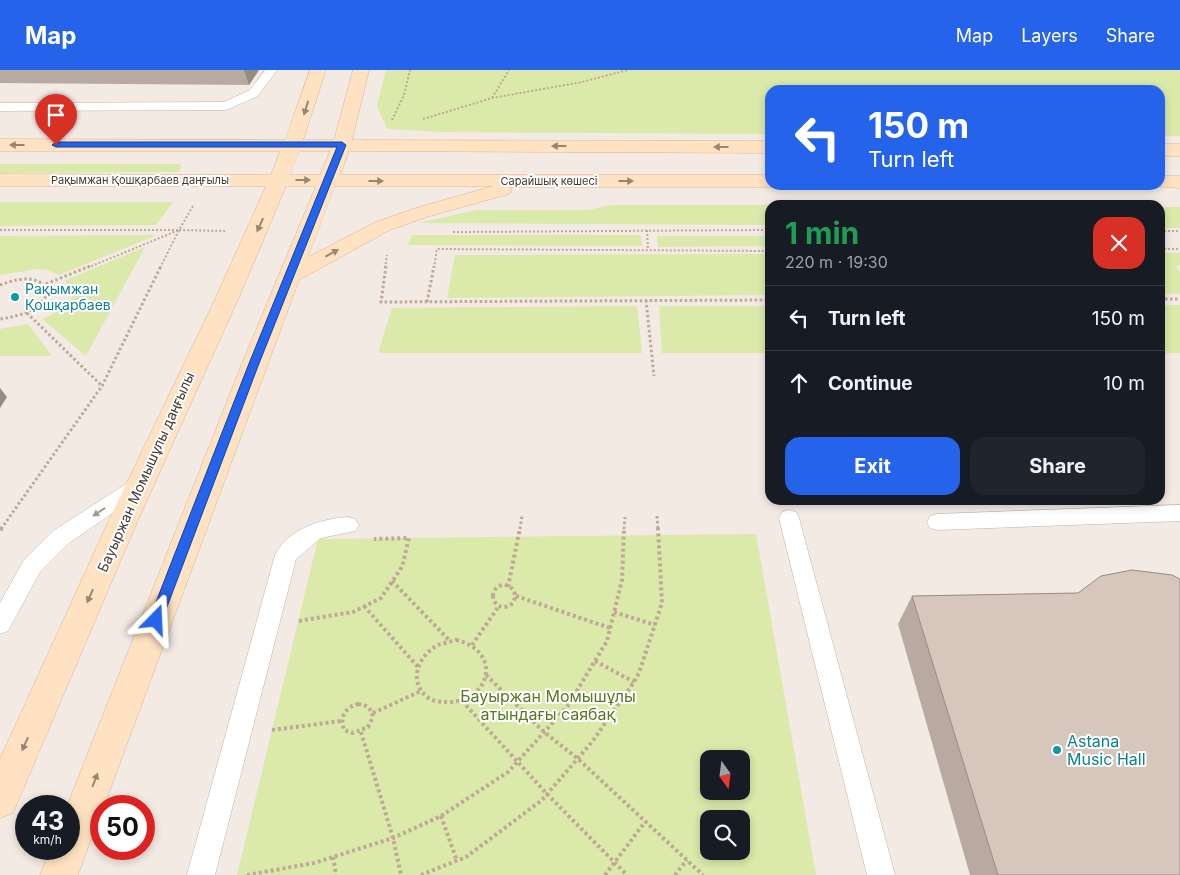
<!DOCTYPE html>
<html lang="en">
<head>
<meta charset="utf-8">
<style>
  :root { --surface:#171b24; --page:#20242c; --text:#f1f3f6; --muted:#9ea1a6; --line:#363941; --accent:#2563eb }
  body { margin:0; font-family:Inter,sans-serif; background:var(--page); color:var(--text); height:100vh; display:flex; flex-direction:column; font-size:19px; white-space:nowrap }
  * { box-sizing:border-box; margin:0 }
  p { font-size:16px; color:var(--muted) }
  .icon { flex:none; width:28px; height:28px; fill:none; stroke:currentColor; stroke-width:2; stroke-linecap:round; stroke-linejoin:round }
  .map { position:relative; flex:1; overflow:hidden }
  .drawer { position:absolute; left:765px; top:130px; width:400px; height:305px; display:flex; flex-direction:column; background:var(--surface); border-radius:15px; box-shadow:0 2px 8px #0003 }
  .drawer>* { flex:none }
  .top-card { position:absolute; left:765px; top:15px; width:400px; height:105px; border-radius:15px; box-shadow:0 2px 8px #0003; background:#2563eb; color:#fff; overflow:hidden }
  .needle { width:32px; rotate:166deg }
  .tools { position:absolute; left:700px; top:680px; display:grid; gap:10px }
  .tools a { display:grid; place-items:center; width:50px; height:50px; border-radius:10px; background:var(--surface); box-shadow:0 2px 8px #0003; font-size:25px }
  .speed { position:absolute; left:15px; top:725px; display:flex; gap:10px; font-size:25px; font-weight:700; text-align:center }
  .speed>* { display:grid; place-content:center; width:65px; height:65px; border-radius:50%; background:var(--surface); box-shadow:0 2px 8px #0003; line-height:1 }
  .speed small { font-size:12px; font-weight:400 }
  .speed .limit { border:8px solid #d22; background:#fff; color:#111 }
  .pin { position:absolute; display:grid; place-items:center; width:42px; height:42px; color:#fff; margin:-51px -21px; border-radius:50% 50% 50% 0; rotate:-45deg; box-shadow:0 0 5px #0007 }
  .pin .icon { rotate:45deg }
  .me { position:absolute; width:55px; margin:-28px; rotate:21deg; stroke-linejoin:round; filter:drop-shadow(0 0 4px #0008) }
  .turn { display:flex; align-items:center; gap:18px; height:105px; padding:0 20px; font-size:22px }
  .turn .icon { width:65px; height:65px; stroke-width:2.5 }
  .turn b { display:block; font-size:35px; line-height:42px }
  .round { display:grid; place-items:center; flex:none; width:52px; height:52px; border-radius:15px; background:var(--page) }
  .head { display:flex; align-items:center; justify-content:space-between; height:85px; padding:0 20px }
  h1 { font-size:30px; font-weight:700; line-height:38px; color:#1e9e55 }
  .cta { display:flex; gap:10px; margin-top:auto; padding:10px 20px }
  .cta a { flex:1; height:58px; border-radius:15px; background:var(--accent); color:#fff; font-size:20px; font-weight:700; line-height:58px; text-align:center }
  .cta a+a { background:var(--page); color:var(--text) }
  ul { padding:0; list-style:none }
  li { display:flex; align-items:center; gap:15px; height:65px; padding:0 20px; border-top:1px solid var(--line) }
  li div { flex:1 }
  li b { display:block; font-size:19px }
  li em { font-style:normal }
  header { display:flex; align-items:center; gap:30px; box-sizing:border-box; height:70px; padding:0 25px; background:var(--accent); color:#fff }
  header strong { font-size:24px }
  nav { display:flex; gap:28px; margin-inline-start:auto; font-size:18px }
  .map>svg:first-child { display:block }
  .green { fill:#dbe9aa; fill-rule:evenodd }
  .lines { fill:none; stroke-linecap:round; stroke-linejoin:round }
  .lane-casing { stroke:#c1b3a9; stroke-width:1 }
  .secondary-casing { stroke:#d8b593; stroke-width:1 }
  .path-far2 { stroke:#c0a896; stroke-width:2; stroke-dasharray:2 2; stroke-linecap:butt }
  .path-far1 { stroke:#c0a896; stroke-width:3; stroke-dasharray:2.5 2.5; stroke-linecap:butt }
  .path { stroke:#c0a896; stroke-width:4; stroke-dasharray:3 3; stroke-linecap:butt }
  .lane { fill:#fff; fill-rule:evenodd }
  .secondary { fill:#ffe2c1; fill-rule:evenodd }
  .wall { fill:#b9aaa1 }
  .shaded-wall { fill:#968b83 }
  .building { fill:#d7c6bb; stroke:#968b83 }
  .oneway { fill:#988673 }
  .oneway2 { fill:#a29c99 }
  .route { fill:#2563eb; stroke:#184099 }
  .culture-dot { fill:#0f9aa8; stroke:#fff; stroke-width:2 }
  .labels { text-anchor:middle; stroke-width:4; stroke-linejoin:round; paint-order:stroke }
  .far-street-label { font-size:11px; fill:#443a33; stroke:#fff }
  .culture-label { font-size:14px; fill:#0d838f; stroke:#fff; text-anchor:start }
  .street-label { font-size:14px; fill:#443a33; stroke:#fff }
  .near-park-label { font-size:16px; fill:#577825; stroke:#fff }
  .near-culture-label { font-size:16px; fill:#0d838f; stroke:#fff; text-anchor:start }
</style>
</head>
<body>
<header>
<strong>Map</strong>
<nav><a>Map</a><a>Layers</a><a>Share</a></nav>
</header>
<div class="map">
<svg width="1180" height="805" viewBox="0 0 1180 805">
  <rect width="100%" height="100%" fill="#f2eae3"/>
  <path class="green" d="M386,0H1180V66H1160V20H770V64L443,62L387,59L377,36Z
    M0,94H181L179,102L0,103Z
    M0,132H173L156,155L0,156Z
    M612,135H770V155L418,153L477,140H588Z
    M1160,137H1180V158H1160Z
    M157,165L59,205L48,200L38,199L0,205V166Z
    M412,165H641L642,176L407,175Z
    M657,166H770V176L658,177Z
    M145,177L86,286L42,249C57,243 88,227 64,211Z
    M1160,183H1180V195L1176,196L1180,202V224H1160Z
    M770,184V225L447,228L455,185Z
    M1160,235H1180V283H1160Z
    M637,236L642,283H378L392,238Z
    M659,236H770V283H662Z
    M28,254L52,286H0V259Z
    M756,464L816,805H237L318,469ZM709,689H741V721H709ZM709,749H741V781H709Z"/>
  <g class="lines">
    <g class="lane-casing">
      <path id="lane" d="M265,0H277L258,26L226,40L0,41V33L224,32L250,20Z
        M139,407L146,410L149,415L146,420L69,473L40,502L8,561L0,564V533L24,490L53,461L132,410Z
        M1180,435V451L937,460L930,458L927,452L930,446L937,444Z
        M789,440L796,442L799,448L895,805H867L779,448L782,442Z
        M348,447L355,449L359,455L355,461L321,468L296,489L215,805H187L275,485C289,458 321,449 348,447Z"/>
    </g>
    <g class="secondary-casing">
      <path id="secondary" d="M310,0H326L303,70H334L353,0H369L352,70L770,71V83L349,81L340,105H770V115H777L770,117H509L512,120L509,124L430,146L390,160L299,210L104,736H101V742L78,805H40L50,779H69V736H67L241,296L316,116H286L240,225L138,450L13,743L0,748V689L109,450L217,225L266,116H0V104L271,105L280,81H0V69L285,70ZM299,81H330L320,105H290ZM335,116H493L416,138L376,152L308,187Z
        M1160,74H1180V86H1160Z
        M1160,106H1180V118L1153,116L1160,115Z"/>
    </g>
    <path class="path-far2" d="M492,28L509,0
      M423,49L492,28L582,12L628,0
      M392,50L404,25L410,0
      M193,136L179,160L225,161
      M0,160H179L87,198
      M647,160L648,180
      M1160,161H1180
      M453,162L770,160
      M1160,179H1180
      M160,198L179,160
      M385,198L387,185
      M434,198L437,179L770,181"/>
    <path class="path-far1" d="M386,196L381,232L770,230
      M46,214L90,196
      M0,215C17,209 37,203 49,221C40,241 20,246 0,249
      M1160,229H1180
      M646,230L654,306
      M427,232L434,196
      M27,243L102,316
      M657,446L658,459
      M1,459L102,316L161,196
      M520,459L522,446
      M624,459L625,447"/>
    <path class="path" d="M0,460L2,458
      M392,511L449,570
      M493 526a11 11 0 1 1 22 0a11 11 0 1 1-22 0Z
      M508,517L520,458
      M516,526L610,558
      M364,536L418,597
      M614,542L655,555
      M299,551L353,542L381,528L402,497L409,468L374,469
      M456,570C503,581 491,632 447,632C440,632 431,631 426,626C408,610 419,585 438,575C443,573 450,572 456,570Z
      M472,575L499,536
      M595,591L634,612
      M486,605L544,662L577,688L703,805
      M462,631L547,724L627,805
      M358,634C367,635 371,638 373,647L368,657L353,663L344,660C340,647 344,638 358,634Z
      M373,643L421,621
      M272,660L341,651
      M361,662L393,768L401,805
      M441,746L457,791
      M333,787L336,805
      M247,805L314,793L393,768L441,746L508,702L567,637L607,571L622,510L624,458
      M421,805L466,787L542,730L592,672L634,612L639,603L662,533L658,458
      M605,805L645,752
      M675,805L687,790"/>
    <use href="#lane" class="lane"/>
    <use href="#secondary" class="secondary"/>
  </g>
  <path class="wall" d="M0,0H259L249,15L0,13Z
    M1078,523L1180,805H970L898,554L912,526Z"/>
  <path class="shaded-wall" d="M244,0H259L249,15Z
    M0,318L7,327L0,338Z"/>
  <path class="building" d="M1132,500L1172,505L1180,509V805H998L912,526L1078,523L1101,506Z"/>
  <defs><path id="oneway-solid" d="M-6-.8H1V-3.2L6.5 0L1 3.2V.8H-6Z" transform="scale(1.25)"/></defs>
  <g class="oneway">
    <use href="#oneway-solid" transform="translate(306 38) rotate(107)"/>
    <use href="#oneway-solid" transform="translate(17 75) rotate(-180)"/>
    <use href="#oneway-solid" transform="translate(559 76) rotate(-180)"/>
    <use href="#oneway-solid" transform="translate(721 77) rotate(-180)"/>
    <use href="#oneway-solid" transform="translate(303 110)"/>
    <use href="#oneway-solid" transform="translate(376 111)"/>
    <use href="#oneway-solid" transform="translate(626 111)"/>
    <use href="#oneway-solid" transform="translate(260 155) rotate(114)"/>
    <use href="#oneway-solid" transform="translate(332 183) rotate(-28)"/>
    <use href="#oneway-solid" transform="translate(90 526) rotate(114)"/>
    <use href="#oneway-solid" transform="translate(25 674) rotate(114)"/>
    <use href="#oneway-solid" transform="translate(95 710) rotate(-69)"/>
  </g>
  <use class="oneway2" href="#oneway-solid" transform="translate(99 442) rotate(146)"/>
  <path class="route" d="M342,72L346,75L258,296L162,550L160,554L156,556L151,554L149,550L248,296L337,77H56L52,75L56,72Z"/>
  <g class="culture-dot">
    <circle cx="15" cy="227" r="5"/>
    <circle cx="1057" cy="680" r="5"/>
  </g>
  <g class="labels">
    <g class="far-street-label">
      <text x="140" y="114">Рақымжан Қошқарбаев даңғылы</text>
      <text x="549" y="115">Сарайшық көшесі</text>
    </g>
    <g class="culture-label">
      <text x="25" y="224">Рақымжан<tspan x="25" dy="16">Қошқарбаев</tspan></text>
    </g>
    <g class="street-label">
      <text transform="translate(146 402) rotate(-66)" y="5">Бауыржан Момышұлы даңғылы</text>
    </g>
    <g class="near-park-label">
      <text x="548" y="632">Бауыржан Момышұлы<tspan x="548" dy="18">атындағы саябақ</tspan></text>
    </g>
    <g class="near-culture-label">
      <text x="1067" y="677">Astana<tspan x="1067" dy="18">Music Hall</tspan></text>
    </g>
  </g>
</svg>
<div class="tools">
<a><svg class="needle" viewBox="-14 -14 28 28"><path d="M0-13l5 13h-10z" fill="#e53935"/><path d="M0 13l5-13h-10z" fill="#9ea1a6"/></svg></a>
<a><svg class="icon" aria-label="search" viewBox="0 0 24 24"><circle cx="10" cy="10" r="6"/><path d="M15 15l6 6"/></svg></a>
</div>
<div class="speed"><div>43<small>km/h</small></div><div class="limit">50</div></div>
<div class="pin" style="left:56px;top:75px;background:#d93025"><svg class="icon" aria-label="arrive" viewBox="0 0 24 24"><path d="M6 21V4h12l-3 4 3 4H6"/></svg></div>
<svg class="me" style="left:156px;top:550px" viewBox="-20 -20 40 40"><path d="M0-17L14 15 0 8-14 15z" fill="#2563eb" stroke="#fff" stroke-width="4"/></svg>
<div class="top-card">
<div class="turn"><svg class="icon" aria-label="left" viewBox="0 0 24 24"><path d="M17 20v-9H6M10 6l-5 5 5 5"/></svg><div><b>150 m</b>Turn left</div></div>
</div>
<section class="drawer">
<div class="head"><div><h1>1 min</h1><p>220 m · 19:30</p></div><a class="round" style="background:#d93025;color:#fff"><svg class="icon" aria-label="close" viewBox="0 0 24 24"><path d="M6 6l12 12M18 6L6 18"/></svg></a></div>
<ul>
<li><svg class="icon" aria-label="left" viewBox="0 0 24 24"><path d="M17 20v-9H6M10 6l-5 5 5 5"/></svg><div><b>Turn left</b></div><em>150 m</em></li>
<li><svg class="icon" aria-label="ahead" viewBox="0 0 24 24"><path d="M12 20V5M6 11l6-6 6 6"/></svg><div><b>Continue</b></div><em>10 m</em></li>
</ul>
<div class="cta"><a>Exit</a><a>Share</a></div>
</section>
</div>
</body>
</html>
